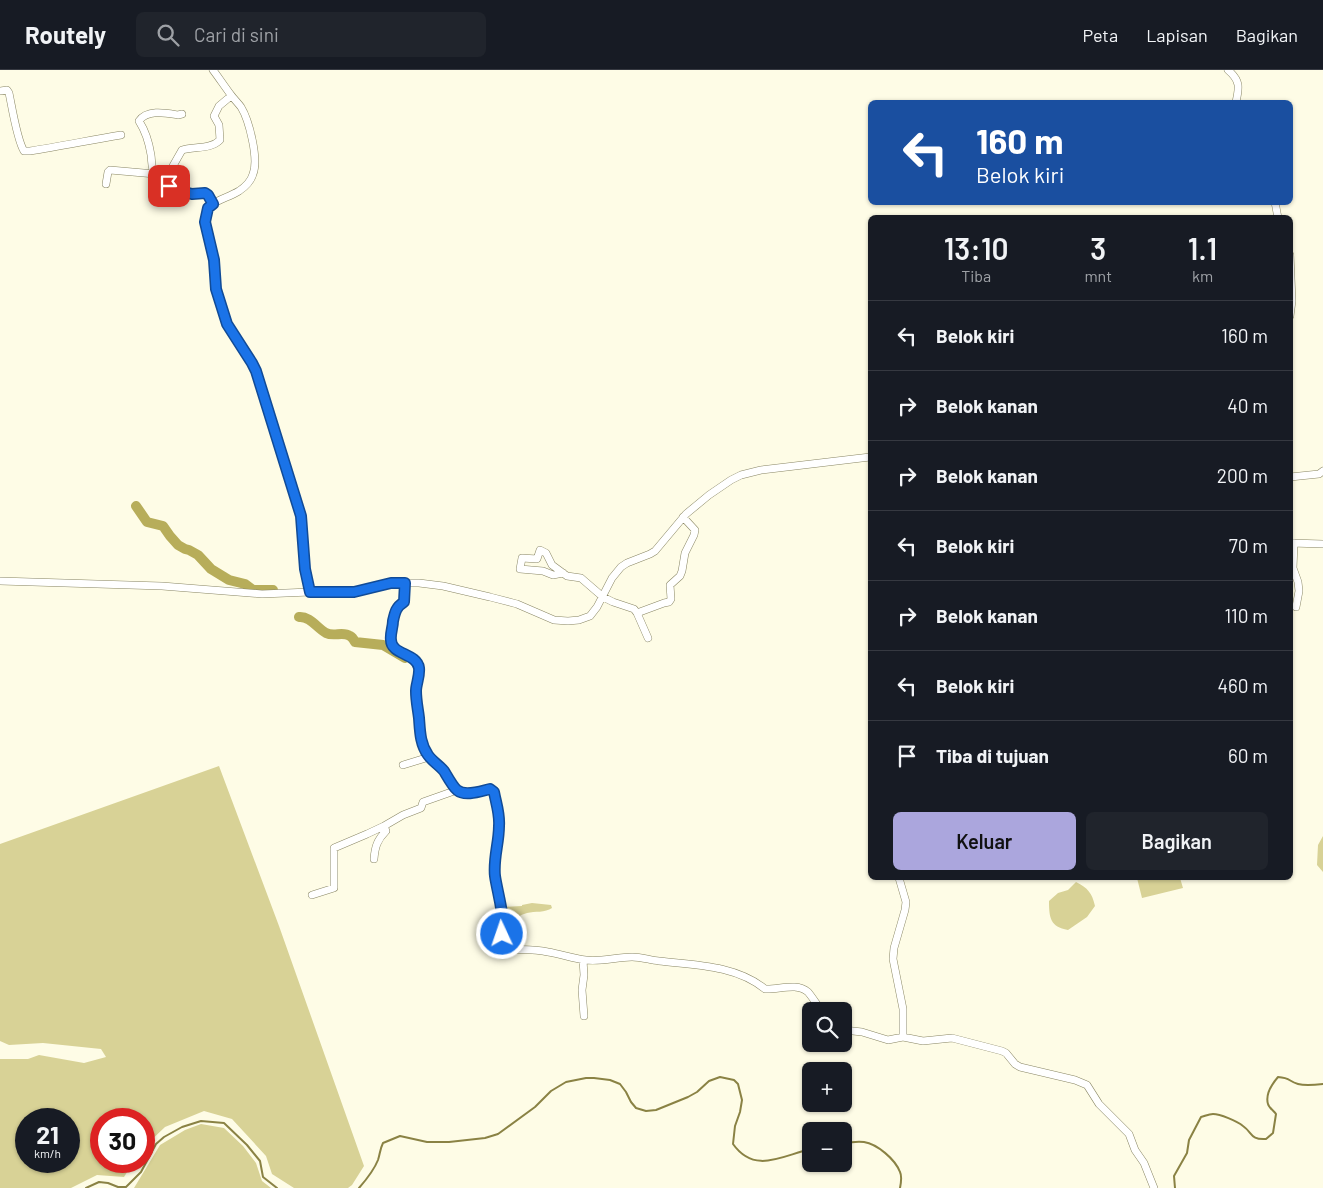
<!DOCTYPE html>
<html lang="id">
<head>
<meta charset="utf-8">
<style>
  :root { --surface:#171b24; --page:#20242c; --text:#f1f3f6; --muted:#9ea1a6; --line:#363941; --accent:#aba6dd }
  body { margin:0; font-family:Barlow,sans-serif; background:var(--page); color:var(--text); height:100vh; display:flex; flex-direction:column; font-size:19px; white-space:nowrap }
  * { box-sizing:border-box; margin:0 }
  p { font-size:16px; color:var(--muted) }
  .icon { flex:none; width:28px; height:28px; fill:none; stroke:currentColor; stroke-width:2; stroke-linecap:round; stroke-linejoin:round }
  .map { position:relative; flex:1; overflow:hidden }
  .panel { position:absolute; left:868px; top:145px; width:425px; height:665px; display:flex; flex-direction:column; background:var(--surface); border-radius:8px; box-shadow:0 1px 4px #0004 }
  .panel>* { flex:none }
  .guide { position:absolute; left:868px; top:30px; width:425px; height:105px; border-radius:8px; box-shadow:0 1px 4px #0004; background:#1a4fa0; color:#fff; overflow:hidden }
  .fabs { position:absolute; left:802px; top:932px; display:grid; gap:10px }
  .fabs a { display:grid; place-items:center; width:50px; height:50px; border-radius:8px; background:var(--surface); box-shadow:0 1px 4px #0004; font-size:25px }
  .speed { position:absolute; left:15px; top:1038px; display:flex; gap:10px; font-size:25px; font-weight:700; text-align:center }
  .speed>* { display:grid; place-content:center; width:65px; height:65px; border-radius:50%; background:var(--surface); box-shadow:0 1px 4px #0004; line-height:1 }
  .speed small { font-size:12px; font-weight:400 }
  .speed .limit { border:8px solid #d22; background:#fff; color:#111 }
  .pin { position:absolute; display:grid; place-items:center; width:42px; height:42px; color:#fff; margin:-21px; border-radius:10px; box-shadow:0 2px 8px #0006 }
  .me { position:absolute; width:55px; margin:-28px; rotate:357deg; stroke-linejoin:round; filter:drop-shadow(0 0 4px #0008) }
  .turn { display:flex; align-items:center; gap:18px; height:105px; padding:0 25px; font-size:22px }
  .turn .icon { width:65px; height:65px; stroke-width:2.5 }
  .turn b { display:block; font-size:35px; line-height:42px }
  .eta { display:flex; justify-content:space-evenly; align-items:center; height:85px; text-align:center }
  .eta b { font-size:30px; font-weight:600; line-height:35px }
  .primary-button { display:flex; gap:10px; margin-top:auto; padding:10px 25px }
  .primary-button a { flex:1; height:58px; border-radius:8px; background:var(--accent); color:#111; font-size:20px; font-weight:600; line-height:58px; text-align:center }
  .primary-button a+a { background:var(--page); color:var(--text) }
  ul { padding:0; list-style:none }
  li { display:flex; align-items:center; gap:15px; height:70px; padding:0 25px; border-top:1px solid var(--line) }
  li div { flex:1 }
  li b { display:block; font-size:19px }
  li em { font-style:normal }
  header { display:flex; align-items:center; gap:30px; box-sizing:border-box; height:70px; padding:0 25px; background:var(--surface); border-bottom:1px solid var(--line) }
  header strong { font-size:24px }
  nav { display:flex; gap:28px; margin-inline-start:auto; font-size:18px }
  .search { width:350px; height:45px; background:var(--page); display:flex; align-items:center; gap:12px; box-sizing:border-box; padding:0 18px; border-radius:8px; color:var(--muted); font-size:19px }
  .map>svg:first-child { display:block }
  .green { fill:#d8d296; fill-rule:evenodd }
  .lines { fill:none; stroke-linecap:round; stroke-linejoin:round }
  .stream { stroke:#8a8244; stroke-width:2 }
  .river { stroke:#b7ad5a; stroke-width:10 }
  .street-casing { stroke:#898664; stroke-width:8 }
  .street { stroke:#fff; stroke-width:7 }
  .route-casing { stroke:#114b97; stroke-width:12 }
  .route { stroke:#1a73e8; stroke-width:9 }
</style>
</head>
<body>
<header>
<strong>Routely</strong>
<div class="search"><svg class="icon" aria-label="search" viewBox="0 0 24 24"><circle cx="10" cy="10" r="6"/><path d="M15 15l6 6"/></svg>Cari di sini</div>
<nav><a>Peta</a><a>Lapisan</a><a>Bagikan</a></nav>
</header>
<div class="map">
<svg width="1323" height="1118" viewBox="0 0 1323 1118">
  <rect width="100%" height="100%" fill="#fefce6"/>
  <path class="green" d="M219,696L279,856L364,1096L352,1115L348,1118H294L272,1104L266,1086L232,1049L204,1041L165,1057L144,1077V1049H101V1091H134L124,1107L97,1105L71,1118H0V989H28L39,985L84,993L106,987L101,979L43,973L9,975L0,971V774ZM26,1049H69V1091H26Z
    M1323,766V802L1317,795L1318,775Z
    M1137,808H1180L1183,818L1142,828Z
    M1076,812C1088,818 1092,823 1095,836L1087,847L1068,860C1050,857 1049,847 1049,831L1058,823L1068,820Z
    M532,833L551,835L552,838C545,843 535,841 527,843C520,845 514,849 508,854L503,852L502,837L522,836V835Z
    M201,1054L224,1058L243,1076L256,1093L262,1111L271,1118H134L160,1075L185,1060Z"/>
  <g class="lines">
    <path class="stream" d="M844,1074C851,1072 857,1071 864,1072C877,1074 895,1089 900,1102C902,1106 901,1113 900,1118
      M86,1118L99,1112L108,1113L118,1117H126L141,1102L156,1074L164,1067L182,1057L201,1051L224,1053L247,1075L260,1091L263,1107L277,1118
      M359,1118C366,1110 374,1100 378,1090C380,1084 380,1079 383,1073L400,1066L427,1072H449L485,1068L498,1064L535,1037L551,1021L566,1012L586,1008H594L610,1010L620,1014L626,1022L631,1032L636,1038L646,1041L656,1040L688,1027L697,1022L709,1011L720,1007L734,1010L738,1014L742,1030L740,1042L735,1056L733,1074C755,1105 783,1085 811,1079
      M1175,1118L1174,1106L1187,1083L1189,1070L1201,1047C1205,1046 1209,1044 1213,1044C1220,1044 1237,1051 1243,1056C1253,1063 1250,1070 1266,1069L1273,1063L1276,1044C1274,1041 1269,1038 1268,1034C1265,1024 1272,1014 1278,1007C1291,1008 1288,1011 1298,1014C1305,1016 1315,1015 1323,1014"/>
    <path class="river" d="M136,436L147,452L163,456L170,466L178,475L185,479L189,480L198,485L211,499L229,510L245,514L253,520H273
      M299,547C310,546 317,558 326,563C334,567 343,561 350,566C352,567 354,570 355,572L383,575L405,588"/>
    <g class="street-casing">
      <path id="street" d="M213,0C219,8 225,17 231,25C234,29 238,33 241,37C249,50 259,89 253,104C251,111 245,117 239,121C223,131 206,129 205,152L214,190L216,219L222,239L227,255L252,293L256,301L301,446L305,499L310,522
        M1228,0C1241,11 1239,18 1236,32
        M0,21L7,20L9,23C12,37 17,70 24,81H30C61,76 91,70 121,65
        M166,107L155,104C151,98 152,92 151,85C149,72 146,62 139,51C147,39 166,43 178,45L182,44
        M106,114L108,102L110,100L155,104
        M1275,132L1278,148
        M213,134C211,130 209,125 206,124C202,122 197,124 194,123C183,123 170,120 165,110L182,80C194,76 210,80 220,70L219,55L214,46L219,36L231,26
        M1290,185L1292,231L1290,246
        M1290,407L1319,404L1323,401
        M1291,473L1323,474
        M1294,473L1293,498L1298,512L1299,521L1296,537
        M563,503L553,505L543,501L520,499L522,488L537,489L540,480L546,483L552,495L567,506L581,508L603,527L613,532L634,539L637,543L648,568
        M0,511L162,516L262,524L310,522H354L391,513H419L443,516L490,527L517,534L554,550L568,551L579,550L590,546L597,537L612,508L621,497L627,493L650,484L655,481L686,444L709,425L731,410L741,405L761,400L870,387
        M405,513L404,532L398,535L395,542L390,571L391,574L399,581L415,590L419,598L417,615L416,633L420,665L427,684L441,698L451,711L453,715L459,722L468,723L490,719L494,722L497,737L499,757L495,786V805L502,842L503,860C502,866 498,871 502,877L506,879C520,880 534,879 548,882C561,884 573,889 586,890C601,892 617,887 632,887C641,887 650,890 659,891C694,895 736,895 765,919C779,920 796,912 808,922C813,928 817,935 822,941
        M637,543L664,533L669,532L671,529L670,515L680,506L682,501L685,483L694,465L695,460L683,447
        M403,695L429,687
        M384,756L403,745L421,738L423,732L457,720
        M899,808L906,832L905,840L894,878L893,889L903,939V967
        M312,825L334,818V778L367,764L384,756L386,761C377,770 375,777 374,789
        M583,890L584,905L582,920L584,946
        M844,960L862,962L888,970L903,967L923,971L952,968L1002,981L1006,983L1015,994L1020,997L1075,1010L1087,1015L1099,1034L1129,1064L1135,1080L1144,1093L1154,1118"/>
    </g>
    <use href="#street" class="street"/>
  </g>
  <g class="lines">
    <g class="route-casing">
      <path id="route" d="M169,116L180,121L192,124L205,123L208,125L213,134L208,138L205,152L214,190L216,219L227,254L252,293L256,301L301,446L305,499L310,522H354L391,513H405L404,532C396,537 395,542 393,551C393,557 390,564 391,570C391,585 417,583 419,598C420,606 416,614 416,621C416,631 418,639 419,648C420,661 420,674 428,685C432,691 439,695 444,701C447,706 453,717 457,720C465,727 481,721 490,719L494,722C496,733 500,744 499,756C499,773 493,789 495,806C497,821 506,850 502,864"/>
    </g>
    <use href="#route" class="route"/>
  </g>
</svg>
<div class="fabs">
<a><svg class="icon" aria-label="search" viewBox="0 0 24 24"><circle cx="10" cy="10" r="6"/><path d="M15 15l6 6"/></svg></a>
<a>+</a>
<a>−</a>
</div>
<div class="speed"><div>21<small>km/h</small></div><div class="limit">30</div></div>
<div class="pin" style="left:169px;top:116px;background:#d93025"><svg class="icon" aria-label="arrive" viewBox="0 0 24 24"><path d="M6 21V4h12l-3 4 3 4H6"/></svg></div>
<svg class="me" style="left:502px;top:864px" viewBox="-20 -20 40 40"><circle r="17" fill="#1a73e8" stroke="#fff" stroke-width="3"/><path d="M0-11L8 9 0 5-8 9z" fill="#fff"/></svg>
<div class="guide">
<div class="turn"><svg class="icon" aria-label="left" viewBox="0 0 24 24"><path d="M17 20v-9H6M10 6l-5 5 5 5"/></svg><div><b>160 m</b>Belok kiri</div></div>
</div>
<section class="panel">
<div class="eta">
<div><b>13:10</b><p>Tiba</p></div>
<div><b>3</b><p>mnt</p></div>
<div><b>1.1</b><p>km</p></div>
</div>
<ul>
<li><svg class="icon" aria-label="left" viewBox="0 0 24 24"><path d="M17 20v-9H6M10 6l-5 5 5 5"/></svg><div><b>Belok kiri</b></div><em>160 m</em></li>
<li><svg class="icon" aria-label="right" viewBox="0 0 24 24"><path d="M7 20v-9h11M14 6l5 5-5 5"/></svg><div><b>Belok kanan</b></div><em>40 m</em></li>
<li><svg class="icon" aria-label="right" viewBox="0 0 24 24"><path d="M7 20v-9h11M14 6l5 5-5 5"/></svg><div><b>Belok kanan</b></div><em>200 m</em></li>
<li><svg class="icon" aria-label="left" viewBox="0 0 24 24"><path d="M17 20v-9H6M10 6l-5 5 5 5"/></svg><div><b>Belok kiri</b></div><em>70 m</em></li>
<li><svg class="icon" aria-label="right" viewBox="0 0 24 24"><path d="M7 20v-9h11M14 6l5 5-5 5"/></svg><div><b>Belok kanan</b></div><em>110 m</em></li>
<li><svg class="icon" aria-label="left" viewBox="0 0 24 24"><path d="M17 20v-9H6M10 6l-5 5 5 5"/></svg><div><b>Belok kiri</b></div><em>460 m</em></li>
<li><svg class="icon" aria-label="arrive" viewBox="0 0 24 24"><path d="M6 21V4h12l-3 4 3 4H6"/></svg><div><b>Tiba di tujuan</b></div><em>60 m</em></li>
</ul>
<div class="primary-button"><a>Keluar</a><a>Bagikan</a></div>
</section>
</div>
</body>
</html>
